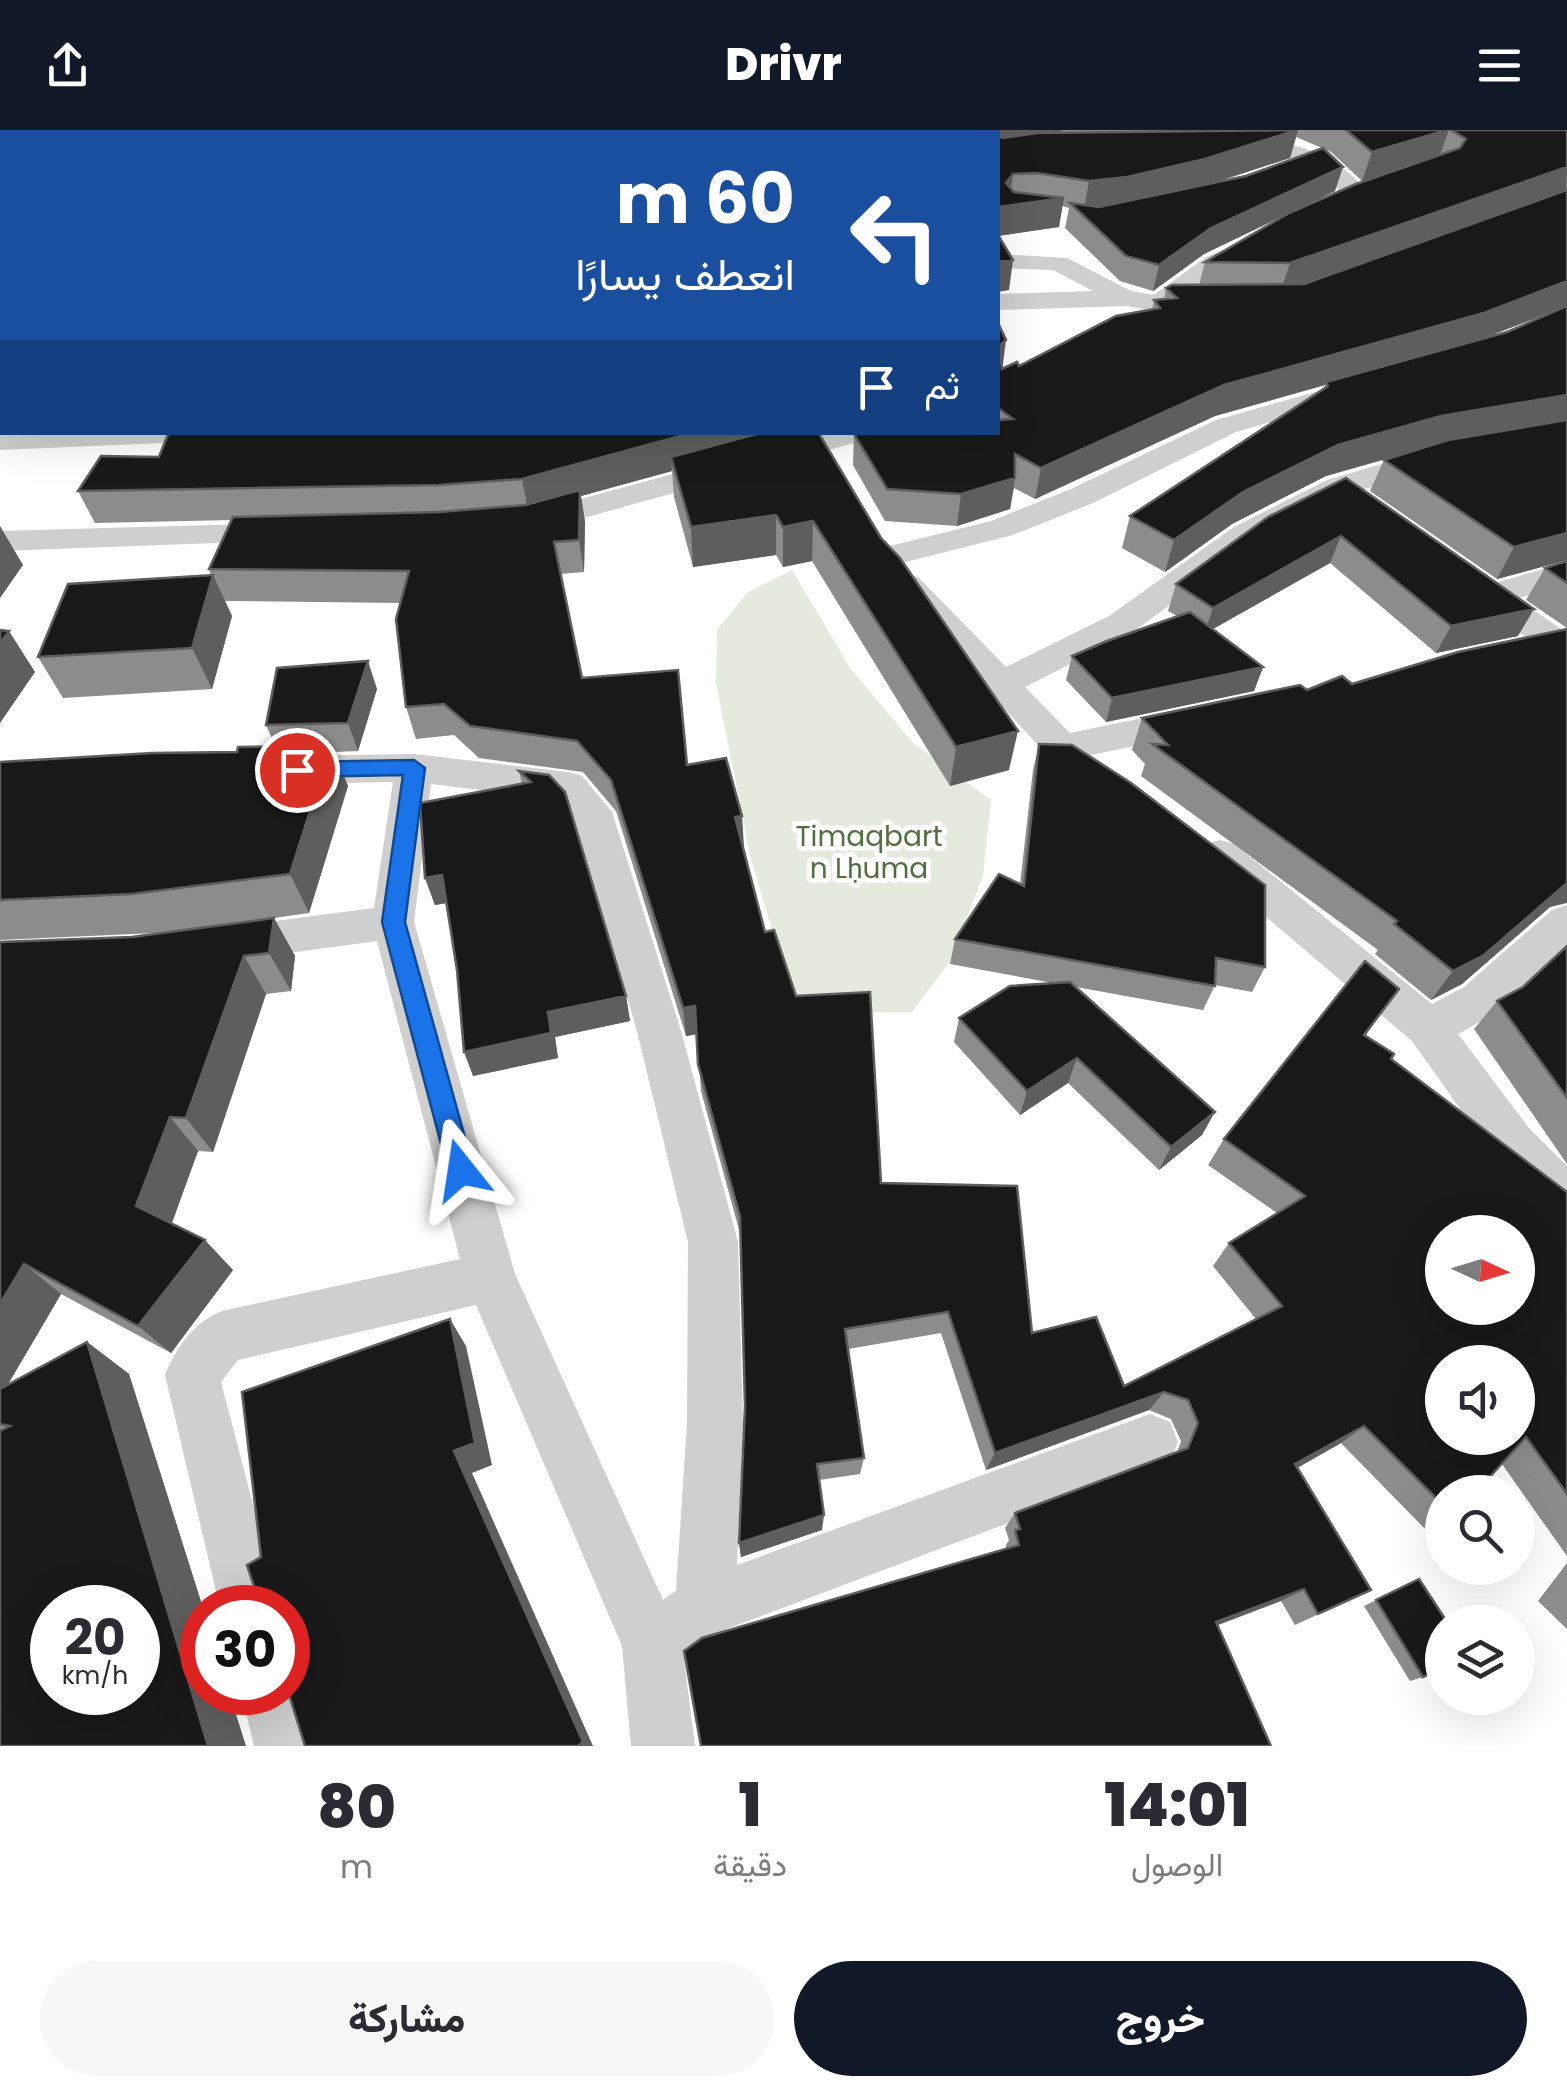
<!DOCTYPE html>
<html lang="ar">
<head>
<meta charset="utf-8">
<style>
  :root { --surface:#fff; --page:#f7f7f7; --text:#2b2b33; --muted:#7c7c81; --accent:#111827 }
  body { margin:0; font-family:Poppins,Vazirmatn,sans-serif; background:var(--page); color:var(--text); direction:rtl; height:100vh; display:flex; flex-direction:column; font-size:38px; white-space:nowrap }
  * { box-sizing:border-box; margin:0 }
  p { font-size:32px; color:var(--muted) }
  .icon { flex:none; width:55px; height:55px; fill:none; stroke:currentColor; stroke-width:2; stroke-linecap:round; stroke-linejoin:round }
  .map { position:relative; height:1616px; overflow:hidden; direction:ltr }
  .sheet { display:flex; flex-direction:column; background:var(--surface); flex:1 }
  .sheet>* { flex:none }
  .banner { position:absolute; left:0px; top:0px; width:1000px; height:305px; box-shadow:0 10px 40px #0002; direction:rtl; background:#1a4fa0; color:#fff; overflow:hidden }
  .needle { width:65px; rotate:94deg }
  .tools { position:absolute; left:1425px; top:1085px; display:grid; gap:20px }
  .tools a { display:grid; place-items:center; width:110px; height:110px; border-radius:50%; background:var(--surface); box-shadow:0 10px 40px #0002; font-size:50px }
  .speed { position:absolute; left:30px; top:1455px; display:flex; gap:20px; font-size:50px; font-weight:700; text-align:center }
  .speed>* { display:grid; place-content:center; width:130px; height:130px; border-radius:50%; background:var(--surface); box-shadow:0 10px 40px #0002; line-height:1 }
  .speed small { font-size:25px; font-weight:400 }
  .speed .limit { border:15px solid #d22; background:#fff; color:#111 }
  .pin { position:absolute; display:grid; place-items:center; width:85px; height:85px; color:#fff; margin:-42px; border:5px solid #fff; border-radius:50%; box-shadow:0 2px 10px #0007 }
  .me { position:absolute; width:110px; margin:-55px; rotate:345deg; stroke-linejoin:round; filter:drop-shadow(0 0 8px #0008) }
  .turn { display:flex; align-items:center; gap:35px; height:210px; padding:0 40px; font-size:45px }
  .turn .icon { width:130px; height:130px; stroke-width:2.5 }
  .turn b { display:block; font-size:70px; line-height:85px }
  .then { display:flex; align-items:center; height:95px; padding:0 40px; background:#0003; gap:20px; font-size:38px }
  .eta { display:flex; justify-content:space-evenly; align-items:center; height:170px; text-align:center }
  .eta b { font-size:60px; font-weight:800; line-height:70px }
  .button { display:flex; gap:20px; margin-top:auto; padding:20px 40px }
  .button a { flex:1; height:115px; border-radius:60px; background:var(--accent); color:#fff; font-size:40px; font-weight:800; line-height:115px; text-align:center }
  .button a+a { background:var(--page); color:var(--text) }
  header { display:flex; justify-content:space-between; align-items:center; height:130px; padding:0 40px; background:var(--accent); color:#fff; font-size:45px; font-weight:800 }
  .map>svg:first-child { display:block }
  .green { fill:#e4ebde }
  .lines { fill:none; stroke-linecap:round; stroke-linejoin:round }
  .street { fill:#cfcfcf; fill-rule:evenodd }
  .wall { fill:#8c8c8c; fill-rule:evenodd }
  .shaded-wall { fill:#5e5e5e }
  .building { fill:#191919; stroke:#5e5e5e; stroke-width:2.5; fill-rule:evenodd }
  .route { fill:#1a73e8; stroke:#114b97; stroke-width:2.5 }
  .labels { text-anchor:middle; stroke-width:10; stroke-linejoin:round; paint-order:stroke }
  .park-label { font-size:28px; fill:#536e3f; stroke:#fff }
</style>
</head>
<body>
<header><svg class="icon" aria-label="menu" viewBox="0 0 24 24"><path d="M4 6h16M4 12h16M4 18h16"/></svg>Drivr<svg class="icon" aria-label="share" viewBox="0 0 24 24"><path d="M12 15V3M7 8l5-5 5 5M5 13v7h14v-7"/></svg></header>
<div class="map">
<svg width="1567" height="1616" viewBox="0 0 1567 1616">
  <rect width="100%" height="100%" fill="#fff"/>
  <path class="green" d="M792,440L850,538L914,614L991,670L983,745L951,830L912,882L797,883L751,729L716,553L717,500L748,462Z"/>
  <g class="lines">
    <path class="street" d="M1236,10C1289,9 1334,20 1369,64L1322,90H1306L1302,85L1306,80L1342,62L1295,28L1228,22L1225,17Z
      M1250,109L1259,111L1262,116L1259,121L1224,137L1168,180L1159,182L1127,176L998,180V164L1093,161L1053,140L998,138V124L1067,128L1131,161L1154,165L1206,127Z
      M1354,251L1364,253L1368,259L1364,265L1236,302L1093,373L1013,405L886,437L874,434L870,427L874,420L991,391L1071,359L1216,290Z
      M0,302H223L209,311L0,320Z
      M827,302H876L872,308L540,400H518L513,393L518,386Z
      M1433,319L1444,322L1448,328L1444,334L1349,364L1256,411L1133,502L1025,557L1070,603L1192,578L1205,582L1210,591L1205,600L1192,604L1062,631L1049,627L889,454L894,447L906,444L918,447L1006,537L1109,486L1234,397L1327,350Z
      M284,393L295,396L300,403L295,410L0,421V401Z
      M1567,432V453L1517,469L1567,503V532L1555,528L1478,473L1464,459L1469,452L1481,449L1495,453Z
      M414,624L568,642L582,646L612,682L681,901L738,1112L743,1294L737,1435L1150,1284L1170,1292L1178,1312L1170,1332L724,1500L684,1529L695,1616H631L622,1516L476,1175L238,1230L221,1252L280,1478H220L165,1245C176,1218 194,1192 222,1181L460,1129L377,811L230,831L215,826L209,814L215,802L230,797L374,778L393,652L285,654L272,650L266,640L272,630L285,626ZM431,654L557,669L574,688L637,901L688,1112L687,1294L676,1461L663,1470L515,1144L414,792Z
      M1220,710L1234,714L1432,874L1464,857L1552,780L1567,775V817L1496,883L1458,904L1529,998L1567,1036V1092L1550,1085L1495,1028L1412,911L1206,736L1200,725L1206,714Z
      M288,1537L294,1540L318,1616H254L241,1562H288Z"/>
  </g>
  <path class="wall" d="M0,0H1567V176L1482,209L1507,202L1567,176V430L1497,449L1370,361L1384,330L1387,329L1326,346L1232,394L1165,442L1122,418L1130,386L1324,258L1325,255L1215,286L1035,369L1014,358L1010,379L957,396L885,391L853,335L854,304L998,302V193L1002,238L1019,236L1152,180L1154,170H1164L1166,158L1199,155L1205,132L1289,83L1204,124L1153,161L1120,151L1065,98L1069,78L1062,76L1059,97L998,106L1009,160L2,2V240H0ZM1296,7L1322,18L1246,46L1213,53L1290,28ZM1323,19L1330,21L1362,51L1391,42L1289,83L1335,61Z
    M0,240H2V271H0Z
    M818,302L1009,640L950,656L812,431L783,437L776,425L693,437L674,367L672,341L581,366L585,392L584,442L560,444L582,548L687,635L742,686L743,716L765,802L881,1053L1032,1203L1124,1256L1256,1189L1213,1136L1229,1113L1277,1083L1208,1035L1224,1009L1399,859L1365,906L1391,929L1567,1062V1426L1502,1334L1442,1362V1393L1427,1401L1341,1313L1297,1338L1371,1460L1295,1495L1281,1471L1006,1419V1415L1009,1410L1005,1398L1015,1383L1177,1323L1181,1311L1171,1289L1149,1280L986,1340L941,1203L848,1219L864,1328L860,1344L819,1350L822,1400L741,1427L739,1413L745,1276L741,1107L701,961L697,904L686,906L616,681L583,642L479,628L454,605L416,609L406,577L401,473L225,471L232,486L212,559L63,568L38,527L211,445L209,439L232,390L95,393L78,361L159,327Z
    M1346,348L1518,506L1436,523L1330,433L1213,499L1263,537L1254,561L1106,592L1066,550L1072,526L1177,486L1168,481L1176,454Z
    M1567,431V498L1526,470L1545,438Z
    M1352,554L1550,777L1462,854L1431,870L1375,824L1378,820L1141,646L1145,634L1132,620L1142,588L1307,560Z
    M377,559L358,621L334,622L348,656L309,783L274,788L295,826L291,861L266,864L213,1022L198,1021L171,1093L233,1140L171,1223L61,1164L8,1254L87,1212L129,1244L203,1478L202,1562L0,1616V812L132,807L156,803L0,810V632L237,622L276,617L266,595Z
    M1039,614L1265,837L1252,862L1215,855L1203,880L1076,857L1202,1005L1159,1040L1068,953L1020,985L954,912L959,888L1053,853L950,834L955,809L1020,754L1033,640Z
    M519,641L549,645L626,866L630,891L555,907L558,928L473,946L447,773L435,775L425,748L522,654Z
    M1567,816V1034L1474,899L1497,871L1523,857Z
    M1567,1433V1499L1538,1471Z
    M1419,1449L1423,1547L1410,1551L1364,1476Z"/>
  <path class="shaded-wall" d="M998,0H1062L1061,5L998,14Z
    M1298,0L1290,28L1198,58L1084,80L1089,51Z
    M1449,0L1439,27L1362,51L1372,22Z
    M1343,37L1335,61L1204,124L1153,161L1159,135L1211,98Z
    M1567,37L1566,61L1280,163L1290,133Z
    M1013,44L1009,73L1064,68L1059,97L998,106V77L1006,53Z
    M1013,130L1009,160L998,162V132Z
    M1567,151V176L1470,213L1326,252L1325,255L1215,286L1035,369L1041,338L1224,255Z
    M1006,210L1002,241L999,216Z
    M1567,265V292L1426,317L1326,346L1232,394L1165,442L1174,410L1243,362L1338,315L1441,286Z
    M695,302H812L671,327L672,341L581,366L585,392L584,442L579,410L528,380L522,349Z
    M1015,348L1010,379L957,396L961,364Z
    M776,385V425L693,437L691,397Z
    M813,391L812,431L783,437V397Z
    M0,396L23,435L0,468Z
    M1567,403V430L1497,449L1514,417Z
    M1341,406L1330,433L1204,504L1213,478Z
    M213,445L232,486L212,559L192,518Z
    M1534,479L1518,506L1436,523L1451,496Z
    M9,501L35,542L0,593V513Z
    M368,531L377,559L358,621L348,593Z
    M1263,537L1254,561L1106,592L1112,568Z
    M1018,601L1009,640L950,656L956,617Z
    M331,616L348,656L309,783L290,744Z
    M742,686L744,716L736,718L735,687Z
    M442,745L452,772L435,775L425,748Z
    M1567,753V773L1550,777L1462,854L1431,870L1453,841Z
    M274,788L295,826L291,861L269,823Z
    M244,826L266,864L213,1022L186,988Z
    M626,866L630,891L555,907L558,928L473,946L464,922L548,882Z
    M695,876L698,904L686,906L683,878Z
    M1077,928L1068,953L1020,985L1027,961Z
    M1215,982L1202,1005L1159,1040L1171,1017Z
    M170,987L198,1021L167,1107L136,1076Z
    M205,1110L233,1140L171,1223L138,1196Z
    M24,1134L61,1164L0,1268V1174Z
    M450,1189L466,1216L492,1335L472,1343L593,1616H578L454,1321Z
    M87,1212L129,1244L203,1478L202,1562H229L246,1616H208Z
    M1164,1262L1149,1280L986,1340L995,1323Z
    M1364,1296L1341,1313L1274,1351L1295,1334Z
    M824,1385L822,1400L741,1427L739,1413Z
    M1304,1459L1281,1471L1197,1503L1216,1492Z"/>
  <path class="building" d="M0,0H998V4L1002,8L1037,3L1297,0L1205,29L1127,47L1089,51L1037,43L1013,44L1006,53L1014,62L1064,68L998,77V2H2V130H0Z
    M1346,0H1447L1372,22Z
    M1451,0H1567V37L1290,133L1205,132L1289,83L1356,54L1460,18L1466,9Z
    M1323,18L1343,37L1211,98L1159,135L1126,126L1070,73L1099,77L1246,46Z
    M1567,60V151L1484,183L1224,255L1041,338L1015,324V348L961,364L887,359L854,304L998,302V290L1013,289L998,278V193L1006,210L999,216L1002,239L1017,232L1019,236L1116,186L1160,178L1154,170L1177,168L1166,158L1172,155L1304,154Z
    M998,105L1013,130L998,132Z
    M2,152V240H0V154Z
    M1567,176V265L1441,286L1338,315L1243,362L1174,410L1130,386L1328,256L1326,252L1507,202Z
    M1567,290V403L1514,417L1384,330L1448,310Z
    M169,302H695L522,349L439,355L78,361L101,326L159,327Z
    M764,302H818L881,408L900,428L1018,601L956,617L813,391L783,397L776,385L691,397L671,327Z
    M1346,348L1534,479L1451,496L1341,406L1213,478L1176,454L1268,387Z
    M580,360L579,410L554,412L582,548L678,540L687,635L726,628L742,686L735,687L765,802L774,800L796,866L870,862L881,1053L1017,1056L1032,1203L1096,1187L1124,1256L1282,1176L1229,1113L1305,1066L1224,1009L1365,831L1399,859L1364,905L1394,924L1391,929L1567,1062V1364L1526,1307L1476,1362H1442V1374L1364,1296L1295,1334L1371,1460L1318,1484L1304,1459L1216,1492L1271,1616H701L684,1521L702,1508L1019,1415L1015,1400L1020,1399L1015,1383L1188,1318L1198,1293L1188,1270L1164,1262L995,1323L948,1182L845,1199L864,1328L817,1334L824,1385L739,1413L745,1276L740,1087L698,934L695,876L683,878L611,650L577,611L470,596L444,574L406,577L396,489L409,441L209,439L233,387L439,382L525,375ZM1442,1102H1518V1178H1442ZM1442,1232H1518V1308H1442Z
    M1567,431V453L1545,438Z
    M213,445L192,518L38,527L68,454Z
    M1190,482L1263,537L1112,568L1072,526L1107,511Z
    M1567,499V753L1484,825L1453,841L1394,794L1397,791L1152,614L1168,615L1142,588L1300,555L1307,560L1342,546L1352,554L1458,522Z
    M0,500L9,501L0,513Z
    M368,531L348,593L266,595L277,538Z
    M1039,614L1072,615L1131,653L1265,755V837L1216,828L1215,856L955,809L999,744L1024,756Z
    M331,616L290,744L132,764L0,770V632L152,623L237,622L238,617Z
    M519,641L549,645L565,662L626,866L548,882L551,903L464,922L457,840L442,745L425,748L420,673L531,652Z
    M274,788L269,823L244,826L186,988L170,987L136,1076L205,1110L138,1196L24,1134L0,1174V812L132,807Z
    M1567,816V968L1497,871L1523,857Z
    M1070,852L1215,982L1171,1017L1077,928L1027,961L959,888L1010,856Z
    M450,1189L475,1313L454,1321L583,1612L578,1616H305L288,1561V1478H261L247,1435L261,1427L242,1262Z
    M87,1212L208,1616H0V1301L10,1296L0,1294V1259ZM52,1478H138V1562H52Z
    M1419,1449L1447,1492H1442V1537L1423,1547L1376,1470Z"/>
  <path class="route" d="M414,630L425,638L405,792L474,1040L470,1049L461,1052L452,1049L448,1040L382,792L403,645L297,647L287,640L297,632Z"/>
  <g class="labels">
    <g class="park-label">
      <text x="869" y="716">Timaqbart<tspan x="869" dy="32">n Lḥuma</tspan></text>
    </g>
  </g>
</svg>
<div class="tools">
<a><svg class="needle" viewBox="-14 -14 28 28"><path d="M0-13l5 13h-10z" fill="#e53935"/><path d="M0 13l5-13h-10z" fill="#7c7c81"/></svg></a>
<a><svg class="icon" aria-label="sound" viewBox="0 0 24 24"><path d="M4 9h4l5-4v14l-5-4H4zM17 9q2 3 0 6"/></svg></a>
<a><svg class="icon" aria-label="search" viewBox="0 0 24 24"><circle cx="10" cy="10" r="6"/><path d="M15 15l6 6"/></svg></a>
<a><svg class="icon" aria-label="layers" viewBox="0 0 24 24"><path d="M12 4l9 5-9 5-9-5zM3 14l9 5 9-5"/></svg></a>
</div>
<div class="speed"><div>20<small>km/h</small></div><div class="limit">30</div></div>
<div class="pin" style="left:297px;top:640px;background:#d93025"><svg class="icon" aria-label="arrive" viewBox="0 0 24 24"><path d="M6 21V4h12l-3 4 3 4H6"/></svg></div>
<svg class="me" style="left:461px;top:1040px" viewBox="-20 -20 40 40"><path d="M0-17L14 15 0 8-14 15z" fill="#1a73e8" stroke="#fff" stroke-width="4"/></svg>
<div class="banner">
<div class="turn"><svg class="icon" aria-label="left" viewBox="0 0 24 24"><path d="M17 20v-9H6M10 6l-5 5 5 5"/></svg><div><b>60 m</b>انعطف يسارًا</div></div>
<div class="then">ثم<svg class="icon" aria-label="arrive" viewBox="0 0 24 24"><path d="M6 21V4h12l-3 4 3 4H6"/></svg></div>
</div>
</div>
<section class="sheet">
<div class="eta">
<div><b>14:01</b><p>الوصول</p></div>
<div><b>1</b><p>دقيقة</p></div>
<div><b>80</b><p>m</p></div>
</div>
<div class="button"><a>خروج</a><a>مشاركة</a></div>
</section>
</body>
</html>
